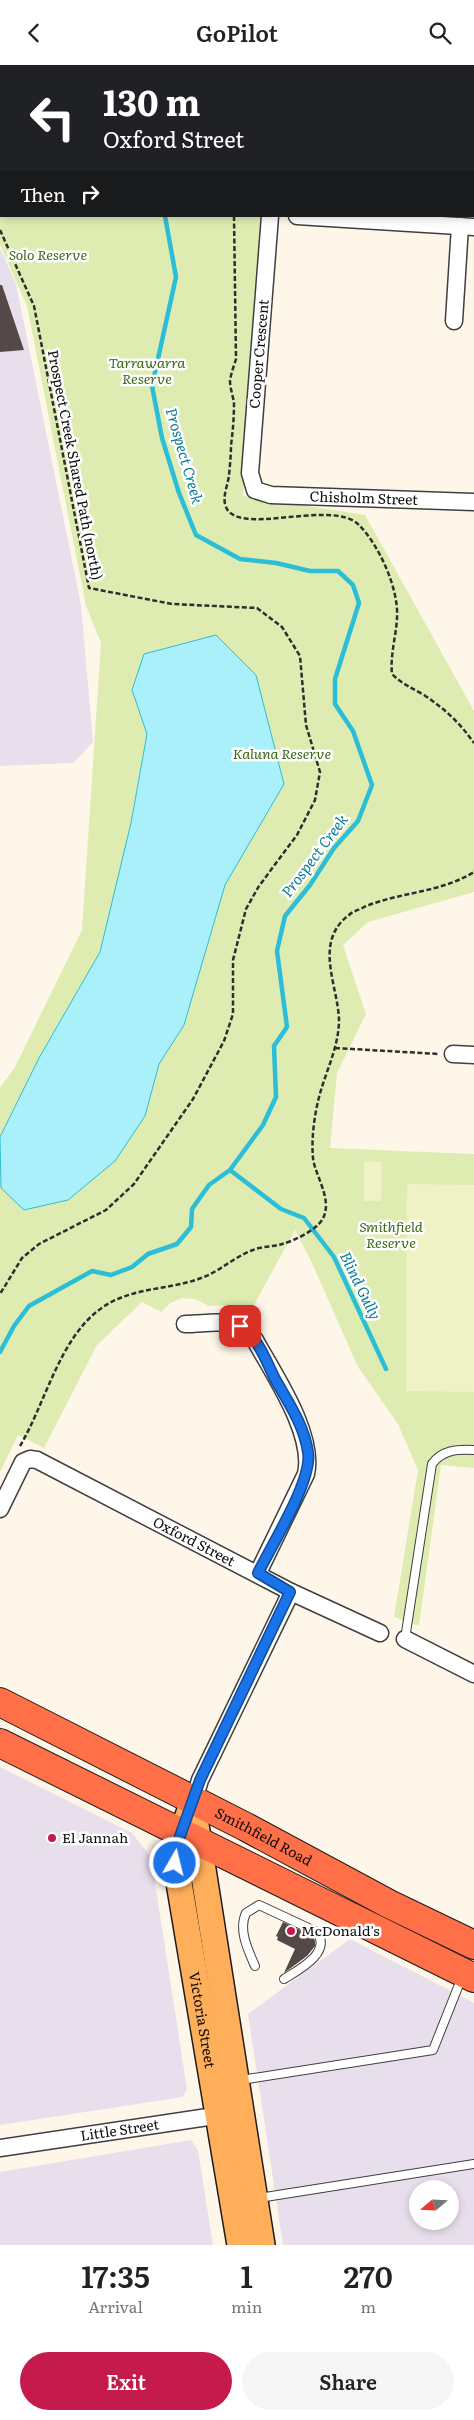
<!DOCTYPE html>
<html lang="en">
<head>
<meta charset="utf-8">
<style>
  :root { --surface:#fff; --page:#f6f6f6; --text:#222; --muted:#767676; --accent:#c51a4c }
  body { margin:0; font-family:Literata,serif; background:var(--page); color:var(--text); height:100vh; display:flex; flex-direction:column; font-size:19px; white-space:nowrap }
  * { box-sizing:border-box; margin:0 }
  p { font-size:16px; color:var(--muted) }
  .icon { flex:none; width:28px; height:28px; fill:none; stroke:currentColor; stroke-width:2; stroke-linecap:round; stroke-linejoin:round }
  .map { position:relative; height:2180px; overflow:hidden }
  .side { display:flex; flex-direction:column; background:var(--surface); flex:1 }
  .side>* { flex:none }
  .guide { position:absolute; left:0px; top:0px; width:475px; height:152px; box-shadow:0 2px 8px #0003; background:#202124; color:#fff; overflow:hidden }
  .needle { width:32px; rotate:251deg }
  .fabs { position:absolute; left:409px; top:2115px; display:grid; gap:10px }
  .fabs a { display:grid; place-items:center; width:50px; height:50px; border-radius:50%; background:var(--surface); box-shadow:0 2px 8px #0003; font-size:25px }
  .pin { position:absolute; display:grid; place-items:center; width:42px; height:42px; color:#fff; margin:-21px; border-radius:10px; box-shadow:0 2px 8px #0006 }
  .me { position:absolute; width:55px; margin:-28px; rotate:8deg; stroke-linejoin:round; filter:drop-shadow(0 0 4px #0008) }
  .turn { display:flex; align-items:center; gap:18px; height:105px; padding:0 20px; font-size:22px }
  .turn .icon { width:65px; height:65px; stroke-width:2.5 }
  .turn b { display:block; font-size:35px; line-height:42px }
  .then { display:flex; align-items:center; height:48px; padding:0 20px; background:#0003; gap:10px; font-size:19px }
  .eta { display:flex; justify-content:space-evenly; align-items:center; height:85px; text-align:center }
  .eta b { font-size:30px; font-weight:600; line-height:35px }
  .button { display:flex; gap:10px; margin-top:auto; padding:10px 20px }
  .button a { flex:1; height:58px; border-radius:30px; background:var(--accent); color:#fff; font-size:20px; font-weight:600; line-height:58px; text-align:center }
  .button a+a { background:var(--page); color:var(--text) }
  header { display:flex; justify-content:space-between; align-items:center; height:65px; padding:0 20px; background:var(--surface); font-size:22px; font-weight:600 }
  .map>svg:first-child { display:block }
  .industrial { fill:#e7dfeb; fill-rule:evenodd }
  .green { fill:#deecb1 }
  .pitch { fill:#eef2c4 }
  .water { fill:#aaf0fb; stroke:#2cbdd7 }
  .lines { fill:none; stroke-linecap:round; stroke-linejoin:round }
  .stream { stroke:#2cbdd7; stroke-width:4.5 }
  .building { fill:#554947 }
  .lane-casing { stroke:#3f3f3f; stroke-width:10 }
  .street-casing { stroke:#3f3f3f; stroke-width:19 }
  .primary-casing { stroke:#1d1d1d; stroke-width:28 }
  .highway-casing { stroke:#1d1d1d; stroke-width:30 }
  .path { stroke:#2e2e2e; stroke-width:2.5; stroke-dasharray:5 2.5; stroke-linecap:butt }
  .lane { stroke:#fff; stroke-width:8 }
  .street { stroke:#fff; stroke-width:16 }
  .primary { stroke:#ffae5a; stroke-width:25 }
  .highway { stroke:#ff6f48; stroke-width:28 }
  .route-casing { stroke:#114b97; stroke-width:12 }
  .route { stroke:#1a73e8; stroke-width:9 }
  .poi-dot { fill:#c51a4c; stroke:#fff; stroke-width:2 }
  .labels { text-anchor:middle; stroke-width:5; stroke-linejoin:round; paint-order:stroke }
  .park-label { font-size:14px; font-style:italic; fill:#3c6718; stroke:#fff }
  .street-label { font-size:14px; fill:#0c0c0c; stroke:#fff }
  .poi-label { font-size:14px; fill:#0c0c0c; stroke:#fff; text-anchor:start }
  .water-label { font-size:15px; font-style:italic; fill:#0c7c97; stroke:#fff }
</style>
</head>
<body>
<header><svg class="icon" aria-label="back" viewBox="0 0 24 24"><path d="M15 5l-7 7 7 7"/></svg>GoPilot<svg class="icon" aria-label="search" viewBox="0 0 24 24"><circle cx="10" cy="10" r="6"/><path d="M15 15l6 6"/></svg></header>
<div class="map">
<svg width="474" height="2180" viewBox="0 0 474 2180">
  <rect width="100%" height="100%" fill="#fff6ea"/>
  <path class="industrial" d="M0,183L16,219L81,540L93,677L73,698L0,701Z
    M0,1702L132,1768L151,1792L187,2024L183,2032L0,2060Z
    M350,1874L474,1938V2180H283L248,1949ZM418,2124H450V2156H418Z
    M191,2075L198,2085L213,2180H0V2107Z"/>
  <path class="green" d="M0,0L153,1H1V151H264L243,431L365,450L474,646V827L368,857L343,880L366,949L337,1008L330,1083L474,1089V1403L441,1400L419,1561L394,1552L418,1405L398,1359L358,1302L311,1196L295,1165L250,1247L231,1240L209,1241L195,1234L182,1233L170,1238L161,1247L142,1237L97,1280L44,1383L18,1370L0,1407V1023L15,1002L82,865L101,578L86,541L27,241L0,180Z"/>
  <path class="pitch" d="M364,1096L382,1097L381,1136H364Z
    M407,1119L474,1120V1327L406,1326Z"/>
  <path class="water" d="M216,570L256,610L284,719L225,820L184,960L159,999L145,1051L115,1096L68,1135L24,1145L1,1123L0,1072L39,993L100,887L131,758L147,669L132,625L144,589Z"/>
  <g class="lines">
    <path class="stream" d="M44,0V1
      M230,1105L281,1144L304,1153L334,1192L386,1304
      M0,1287L14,1261L29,1241L92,1206L111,1210L132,1202L148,1189L177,1179L191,1162L192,1144L209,1120L230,1105L263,1060L276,1032L274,981L287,962L277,886L285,851L310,820L334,783L358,756L372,720L353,666L335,639V614L359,538L353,520L338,506H310L276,498L240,494L196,470L179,428L162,373L152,321L176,212L165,151"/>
  </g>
  <path class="building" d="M0,220H2L24,285L0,287Z
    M283,1857L313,1871L315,1876V1881L307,1891L284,1908L295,1884L277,1875L278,1872L276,1871Z"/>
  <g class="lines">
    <g class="lane-casing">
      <path id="lane" d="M405,1574L432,1399C442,1385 457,1384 474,1385
        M255,1901C248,1885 238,1865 246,1848L259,1840L317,1867C332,1888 298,1905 284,1914
        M241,2015L433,1985L462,1912
        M259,2133L474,2099"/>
    </g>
    <g class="street-casing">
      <g id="street">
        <path id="s1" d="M270,151L250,408L255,425L271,430L474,437"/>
        <path d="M297,151L474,162"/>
        <path d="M454,256L460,161"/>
        <path d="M453,989L474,990"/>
        <path d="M185,1259C212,1259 237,1250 255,1275C274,1310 315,1369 306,1409L258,1508"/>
        <path id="s2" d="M0,1444L23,1397L30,1394L37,1395L291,1527L380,1568"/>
        <path d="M405,1574L474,1609"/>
        <path d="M194,1735L200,1715L291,1527"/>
        <path id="s3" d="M0,2083L228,2049"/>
      </g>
    </g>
    <g class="primary-casing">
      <g id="primary">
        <path id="s4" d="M194,1735L174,1788L240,2180"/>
        <path d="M196,1760L262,2180"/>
      </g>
    </g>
    <g class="highway-casing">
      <g id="highway">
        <path id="s5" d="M0,1637L246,1762L389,1839L474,1880"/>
        <path d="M0,1678L474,1913"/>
      </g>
    </g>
    <path class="path" d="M111,0L113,1
      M234,151L236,294C234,301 231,308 230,316C230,323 233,331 234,338C234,352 233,366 231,380C231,390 230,400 229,410C228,420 223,429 225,439C233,475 331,432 359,460C379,480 399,524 397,553C396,572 390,590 392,609C402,619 412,623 424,630C445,644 460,658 474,678
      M0,165L34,241L89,523L172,539L257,543L282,562L300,591L306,660L320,707L315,735L297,770L259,821L246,844L233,895V949L224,976L193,1034L134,1119L106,1145L39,1179L22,1193L0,1229
      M335,983L439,989
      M20,1381C45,1339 59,1275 99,1245C130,1221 169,1226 204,1212C221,1205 236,1191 253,1185C262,1181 273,1182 282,1179C294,1176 316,1165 322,1155C334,1136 315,1111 313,1093C311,1072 315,1045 321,1025C328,1002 339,979 339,955C338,920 313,877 349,850C353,846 359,845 364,842C399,827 440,828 474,807"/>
    <use href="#lane" class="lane"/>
    <use href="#street" class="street"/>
    <use href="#primary" class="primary"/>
    <use href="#highway" class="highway"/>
  </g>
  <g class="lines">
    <g class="route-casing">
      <path id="route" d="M175,1798L174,1788L200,1715L290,1527L258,1508C271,1481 313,1415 308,1387C304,1360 288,1337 275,1314C266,1296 258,1272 240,1261"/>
    </g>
    <use href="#route" class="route"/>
  </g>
  <g class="poi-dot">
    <circle cx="52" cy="1773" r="5"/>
    <circle cx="291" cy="1866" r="5"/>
  </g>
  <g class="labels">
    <g class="park-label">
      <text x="48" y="195">Solo Reserve</text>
      <text x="147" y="303">Tarrawarra<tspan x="147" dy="16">Reserve</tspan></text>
      <text x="282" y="694">Kaluna Reserve</text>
      <text x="391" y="1167">Smithfield<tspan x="391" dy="16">Reserve</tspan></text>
    </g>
    <g class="street-label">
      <text transform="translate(259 289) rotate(-85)" y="5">Cooper Crescent</text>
      <text transform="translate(75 400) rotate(79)" y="5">Prospect Creek Shared Path (north)</text>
      <text dy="5" stroke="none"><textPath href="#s1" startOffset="385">Chisholm Street</textPath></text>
      <text dy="5" stroke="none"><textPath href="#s2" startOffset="244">Oxford Street</textPath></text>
      <text dy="5" stroke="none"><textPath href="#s5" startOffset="296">Smithfield Road</textPath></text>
      <text dy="5" stroke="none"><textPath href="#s4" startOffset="226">Victoria Street</textPath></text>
      <text dy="5" stroke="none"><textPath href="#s3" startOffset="121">Little Street</textPath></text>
    </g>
    <g class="poi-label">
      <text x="62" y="1778">El Jannah</text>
      <text x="301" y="1871">McDonald's</text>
    </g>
    <g class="water-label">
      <text transform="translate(184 391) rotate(74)" y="5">Prospect Creek</text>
      <text transform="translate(315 791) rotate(-53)" y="5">Prospect Creek</text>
      <text transform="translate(360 1221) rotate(64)" y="5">Blind Gully</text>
    </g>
  </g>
</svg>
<div class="fabs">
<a><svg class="needle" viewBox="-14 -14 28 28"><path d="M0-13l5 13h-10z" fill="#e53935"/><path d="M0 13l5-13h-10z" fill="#767676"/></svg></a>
</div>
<div class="pin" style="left:240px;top:1261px;background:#d93025"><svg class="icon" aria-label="arrive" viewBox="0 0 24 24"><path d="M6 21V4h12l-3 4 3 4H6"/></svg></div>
<svg class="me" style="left:175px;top:1798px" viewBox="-20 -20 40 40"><circle r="17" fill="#1a73e8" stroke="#fff" stroke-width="3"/><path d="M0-11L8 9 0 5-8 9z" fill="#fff"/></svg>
<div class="guide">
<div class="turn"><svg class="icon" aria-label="left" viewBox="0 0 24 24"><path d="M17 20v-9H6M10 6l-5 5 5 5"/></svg><div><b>130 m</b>Oxford Street</div></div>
<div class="then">Then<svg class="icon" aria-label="right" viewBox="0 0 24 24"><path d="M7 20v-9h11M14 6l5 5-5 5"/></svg></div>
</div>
</div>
<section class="side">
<div class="eta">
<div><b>17:35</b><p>Arrival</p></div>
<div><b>1</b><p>min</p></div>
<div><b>270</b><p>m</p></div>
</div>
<div class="button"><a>Exit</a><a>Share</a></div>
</section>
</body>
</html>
